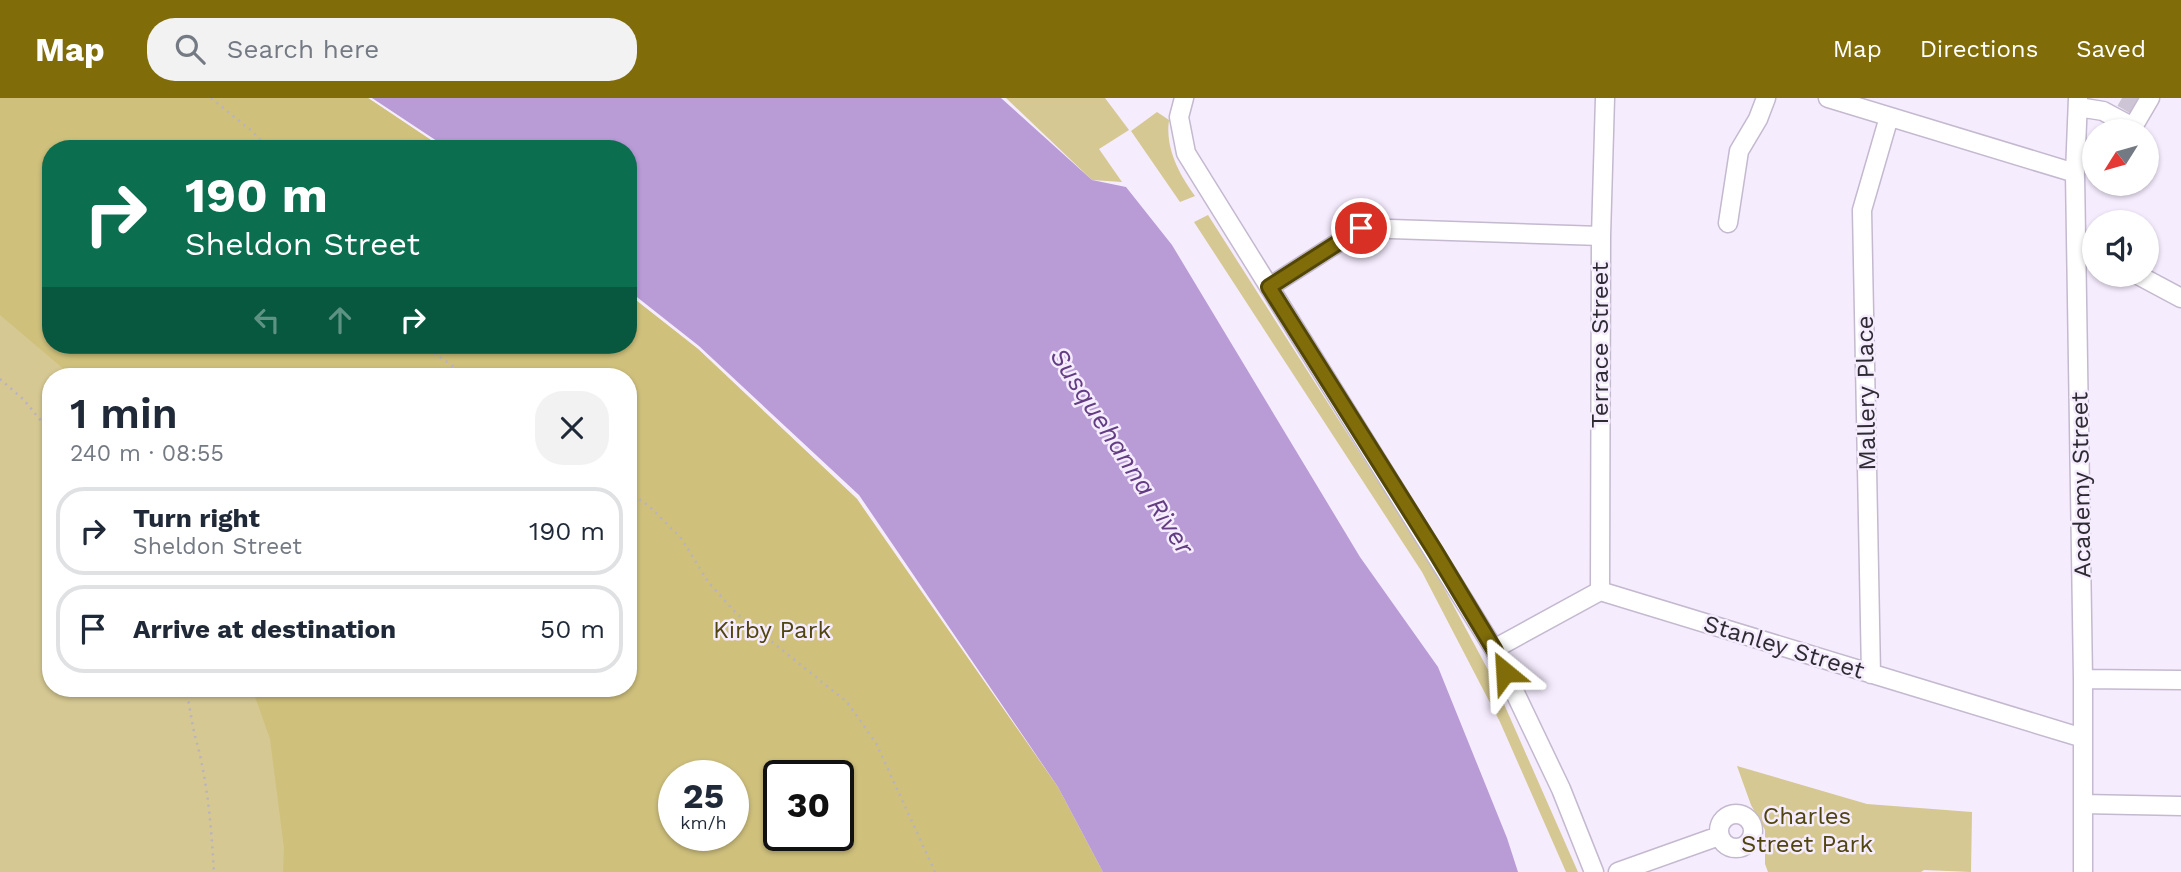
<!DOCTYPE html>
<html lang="en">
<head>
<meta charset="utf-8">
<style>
  :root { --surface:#fff; --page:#f2f2f3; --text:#1f2937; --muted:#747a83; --line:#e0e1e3; --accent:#806d09 }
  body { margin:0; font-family:"Work Sans",sans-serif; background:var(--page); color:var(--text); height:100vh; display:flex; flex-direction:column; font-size:26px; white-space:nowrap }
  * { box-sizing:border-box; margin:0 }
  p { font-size:23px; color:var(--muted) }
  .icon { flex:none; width:38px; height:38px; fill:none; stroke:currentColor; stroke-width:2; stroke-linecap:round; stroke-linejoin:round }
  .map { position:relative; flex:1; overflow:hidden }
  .drawer { position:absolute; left:42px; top:270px; width:595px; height:329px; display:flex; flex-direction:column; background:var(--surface); border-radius:28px; box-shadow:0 2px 5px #0004 }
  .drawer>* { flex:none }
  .top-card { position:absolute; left:42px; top:42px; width:595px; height:214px; border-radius:28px; box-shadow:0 2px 5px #0004; background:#0b6e4f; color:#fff; overflow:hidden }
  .needle { width:46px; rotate:233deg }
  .tools { position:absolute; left:2082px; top:21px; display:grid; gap:14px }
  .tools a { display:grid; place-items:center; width:77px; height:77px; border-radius:50%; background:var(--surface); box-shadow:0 2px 5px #0004; font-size:35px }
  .speed { position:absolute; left:658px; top:662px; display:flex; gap:14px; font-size:35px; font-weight:700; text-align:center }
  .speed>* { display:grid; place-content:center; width:91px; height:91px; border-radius:50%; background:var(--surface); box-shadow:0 2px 5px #0004; line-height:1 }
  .speed small { font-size:18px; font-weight:400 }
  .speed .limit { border:4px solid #111; border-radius:10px; background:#fff; color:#111 }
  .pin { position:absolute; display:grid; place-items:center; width:60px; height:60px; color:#fff; margin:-30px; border:4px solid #fff; border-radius:50%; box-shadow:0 2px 7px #0007 }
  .me { position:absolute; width:77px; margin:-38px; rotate:333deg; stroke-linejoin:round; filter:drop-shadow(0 0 5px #0008) }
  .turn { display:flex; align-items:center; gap:24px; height:147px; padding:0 28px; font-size:32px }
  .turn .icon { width:91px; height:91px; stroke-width:2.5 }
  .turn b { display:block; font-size:49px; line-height:60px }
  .lanes { display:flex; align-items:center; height:66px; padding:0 28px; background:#0003; justify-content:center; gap:35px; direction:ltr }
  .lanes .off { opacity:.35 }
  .round { display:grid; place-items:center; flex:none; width:74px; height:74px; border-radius:28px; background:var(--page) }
  .overview { display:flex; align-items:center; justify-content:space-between; height:119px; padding:0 28px }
  h1 { font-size:42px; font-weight:600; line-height:52px }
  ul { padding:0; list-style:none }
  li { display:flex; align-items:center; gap:21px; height:88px; margin:0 14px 10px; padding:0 14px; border:4px solid var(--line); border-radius:28px }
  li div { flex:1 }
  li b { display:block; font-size:26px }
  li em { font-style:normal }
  header { display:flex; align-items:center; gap:42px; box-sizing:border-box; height:98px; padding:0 35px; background:var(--accent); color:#fff }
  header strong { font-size:33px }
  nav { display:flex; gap:38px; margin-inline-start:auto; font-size:24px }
  .search { width:490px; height:63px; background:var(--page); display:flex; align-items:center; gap:18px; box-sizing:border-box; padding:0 24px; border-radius:28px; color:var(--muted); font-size:26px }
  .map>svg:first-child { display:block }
  .green { fill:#d5c892; fill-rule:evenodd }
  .forest { fill:#cfc07c; fill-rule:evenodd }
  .water { fill:#b99bd6 }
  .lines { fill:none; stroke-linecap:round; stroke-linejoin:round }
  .minor-tunnel { stroke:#cdc5d5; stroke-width:18; stroke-dasharray:18 9; stroke-linecap:butt }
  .minor-casing { stroke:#c4b9cf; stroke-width:21 }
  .path { stroke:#b9b2c1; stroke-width:2.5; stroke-dasharray:2 5; stroke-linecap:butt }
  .minor { stroke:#fff; stroke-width:18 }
  .route-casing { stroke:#534706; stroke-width:18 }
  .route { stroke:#806d09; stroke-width:12 }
  .labels { text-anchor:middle; stroke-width:5; stroke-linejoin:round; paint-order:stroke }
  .street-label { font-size:24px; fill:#2f2b33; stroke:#f5ecfe }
  .park-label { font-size:24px; fill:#50440f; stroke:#f5ecfe }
  .water-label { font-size:26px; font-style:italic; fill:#633c83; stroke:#f5ecfe }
</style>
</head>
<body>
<header>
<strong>Map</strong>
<div class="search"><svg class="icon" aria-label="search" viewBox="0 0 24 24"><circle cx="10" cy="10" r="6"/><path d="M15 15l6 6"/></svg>Search here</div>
<nav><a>Map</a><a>Directions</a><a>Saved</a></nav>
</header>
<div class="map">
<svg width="2181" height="774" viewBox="0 0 2181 774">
  <rect width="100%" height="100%" fill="#f5ecfe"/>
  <path class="green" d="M0,0H368L444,51H51V247H628V196L698,251L857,401L1103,774H0ZM51,278H628V590H51ZM674,677H733V737H674ZM779,677H838V737H779Z
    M1006,0H1105L1129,32L1099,51L1122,84L1092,82Z
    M1157,14L1169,22C1165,50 1179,76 1195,98L1180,104L1131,33Z
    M1208,117L1432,468L1493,581L1578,774H1566L1500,624L1422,474L1194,124Z
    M1737,668L1867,706L1972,714L1971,774L1924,772L1921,774H1768L1765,766V732L1751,707Z"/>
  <path class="forest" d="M0,0H368L443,50L444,51H51V247H628V196L698,251L857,401L1058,689L1103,774H283L284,750L270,641L252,590H628V278H72L0,217ZM674,677H733V737H674ZM779,677H838V737H779Z"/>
  <path class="water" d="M372,0H1001L1092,82L1126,89L1172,147L1360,459L1438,569L1507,740L1518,774H1103L1058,689L859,397L699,248L628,192V51H449Z"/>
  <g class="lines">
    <path class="minor-tunnel" d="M2122,0L2139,10"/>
    <g class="minor-casing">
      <path id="minor" d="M1184,0L1179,19L1186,55L1494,551L1561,691L1594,774
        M1828,0L2075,75
        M2078,0L2075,75L2083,581V774
        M2078,9L2103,13L2133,29L2150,0
        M1728,125L1739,53L1758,21L1766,0
        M2138,177L2181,200
        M1269,189L1361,130L1601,138
        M1600,493L1601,138L1605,0
        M1494,551L1600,493L2083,640
        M1871,576L1862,112L1889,19
        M2083,581L2181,582
        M2083,706L2181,708
        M1719 733a17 17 0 1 1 34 0a17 17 0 1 1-34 0Z
        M1618,774L1719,738"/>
    </g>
    <path class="path" d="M211,0L253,34L269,51
      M423,247L467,278
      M0,281L24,302L51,335
      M628,393L650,409L681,440L709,485L736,515L847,604L876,645L935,774
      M185,590C190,606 191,622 195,638C208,683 211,728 214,774"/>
    <use href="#minor" class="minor"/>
  </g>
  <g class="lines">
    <g class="route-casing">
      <path id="route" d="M1361,130L1269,189L1435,453L1494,551L1505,574"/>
    </g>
    <use href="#route" class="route"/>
  </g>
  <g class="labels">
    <g class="street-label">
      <text transform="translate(1600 247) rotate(-90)" y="8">Terrace Street</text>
      <text transform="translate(1866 295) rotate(-91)" y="8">Mallery Place</text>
      <text transform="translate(2081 387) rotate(-91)" y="8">Academy Street</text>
      <text transform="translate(1784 549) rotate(17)" y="8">Stanley Street</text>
    </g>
    <g class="park-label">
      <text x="772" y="540">Kirby Park</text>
      <text x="1807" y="726">Charles<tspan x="1807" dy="28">Street Park</tspan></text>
    </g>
    <g class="water-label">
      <text transform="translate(1122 353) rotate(57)" y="9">Susquehanna River</text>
    </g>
  </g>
</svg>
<div class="tools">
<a><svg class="needle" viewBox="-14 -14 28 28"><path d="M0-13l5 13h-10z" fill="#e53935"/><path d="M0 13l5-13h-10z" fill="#747a83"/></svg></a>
<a><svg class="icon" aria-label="sound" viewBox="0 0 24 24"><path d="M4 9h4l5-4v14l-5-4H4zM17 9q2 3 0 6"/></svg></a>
</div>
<div class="speed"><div>25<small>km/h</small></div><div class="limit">30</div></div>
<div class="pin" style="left:1361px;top:130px;background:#d93025"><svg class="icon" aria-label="arrive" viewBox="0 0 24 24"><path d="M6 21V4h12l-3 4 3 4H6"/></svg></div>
<svg class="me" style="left:1505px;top:574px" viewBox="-20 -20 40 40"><path d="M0-17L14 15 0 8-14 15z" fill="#806d09" stroke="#fff" stroke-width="4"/></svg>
<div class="top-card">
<div class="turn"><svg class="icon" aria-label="right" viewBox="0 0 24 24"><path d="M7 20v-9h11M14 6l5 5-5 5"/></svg><div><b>190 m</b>Sheldon Street</div></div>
<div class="lanes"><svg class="icon off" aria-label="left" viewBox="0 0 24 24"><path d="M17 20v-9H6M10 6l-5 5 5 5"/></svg><svg class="icon off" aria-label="ahead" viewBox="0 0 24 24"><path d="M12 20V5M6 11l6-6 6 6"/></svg><svg class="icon" aria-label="right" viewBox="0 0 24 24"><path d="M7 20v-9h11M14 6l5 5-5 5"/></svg></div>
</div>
<section class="drawer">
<div class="overview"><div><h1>1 min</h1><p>240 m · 08:55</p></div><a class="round"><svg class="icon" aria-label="close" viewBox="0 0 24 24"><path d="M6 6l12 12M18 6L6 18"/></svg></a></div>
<ul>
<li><svg class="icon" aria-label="right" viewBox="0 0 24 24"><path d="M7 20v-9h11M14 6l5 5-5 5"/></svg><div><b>Turn right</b><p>Sheldon Street</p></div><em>190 m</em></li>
<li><svg class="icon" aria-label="arrive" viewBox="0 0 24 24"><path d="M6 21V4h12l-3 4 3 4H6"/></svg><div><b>Arrive at destination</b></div><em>50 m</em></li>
</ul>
</section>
</div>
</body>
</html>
